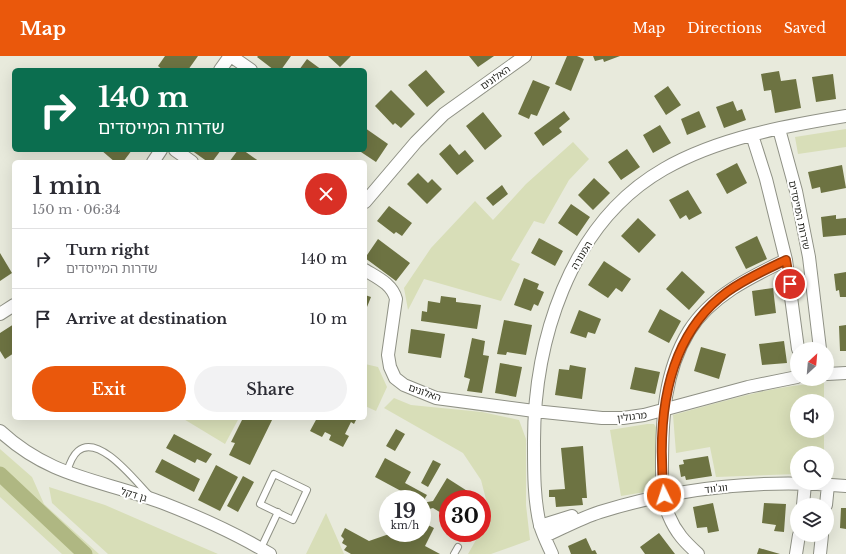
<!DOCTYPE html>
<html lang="en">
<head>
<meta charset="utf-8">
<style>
  :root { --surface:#fff; --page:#f2f2f3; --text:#2b2b33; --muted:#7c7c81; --line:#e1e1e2; --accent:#ea580c }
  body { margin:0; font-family:"Libre Baskerville","Noto Sans Hebrew",serif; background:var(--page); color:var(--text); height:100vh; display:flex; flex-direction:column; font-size:15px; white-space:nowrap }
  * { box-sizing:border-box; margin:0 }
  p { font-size:13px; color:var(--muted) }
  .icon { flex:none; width:22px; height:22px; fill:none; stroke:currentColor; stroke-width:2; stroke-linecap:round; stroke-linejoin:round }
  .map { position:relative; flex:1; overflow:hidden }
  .sheet { position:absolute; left:12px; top:104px; width:355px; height:260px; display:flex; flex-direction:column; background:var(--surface); border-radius:6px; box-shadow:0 4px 16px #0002 }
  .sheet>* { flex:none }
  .guide { position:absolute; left:12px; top:12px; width:355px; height:84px; border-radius:6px; box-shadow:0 4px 16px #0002; background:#0b6e4f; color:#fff; overflow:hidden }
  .needle { width:26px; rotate:26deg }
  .fabs { position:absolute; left:790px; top:286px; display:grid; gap:8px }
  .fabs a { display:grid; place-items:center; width:44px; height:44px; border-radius:50%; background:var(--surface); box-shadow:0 4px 16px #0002; font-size:20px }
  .speed { position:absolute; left:379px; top:434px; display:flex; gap:8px; font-size:20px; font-weight:700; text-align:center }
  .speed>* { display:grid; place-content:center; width:52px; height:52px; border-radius:50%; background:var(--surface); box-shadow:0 4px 16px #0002; line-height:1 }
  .speed small { font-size:10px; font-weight:400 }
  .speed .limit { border:6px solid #d22; background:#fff; color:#111 }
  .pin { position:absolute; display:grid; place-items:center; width:34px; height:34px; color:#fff; margin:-17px; border:2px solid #fff; border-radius:50%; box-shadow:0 1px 4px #0007 }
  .me { position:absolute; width:44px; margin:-22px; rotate:356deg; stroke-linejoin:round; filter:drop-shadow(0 0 3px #0008) }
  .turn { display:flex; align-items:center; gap:14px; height:84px; padding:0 20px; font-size:18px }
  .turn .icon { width:52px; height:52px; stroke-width:2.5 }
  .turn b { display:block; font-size:28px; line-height:34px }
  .round { display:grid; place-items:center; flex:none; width:42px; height:42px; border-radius:21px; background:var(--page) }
  .summary { display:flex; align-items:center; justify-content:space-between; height:68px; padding:0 20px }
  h1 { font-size:24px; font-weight:600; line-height:30px }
  .cta { display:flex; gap:8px; margin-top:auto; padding:8px 20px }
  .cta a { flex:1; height:46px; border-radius:24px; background:var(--accent); color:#fff; font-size:16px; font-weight:600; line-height:46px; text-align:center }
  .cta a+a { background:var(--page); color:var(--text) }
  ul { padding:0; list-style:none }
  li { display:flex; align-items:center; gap:12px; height:60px; padding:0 20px; border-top:1px solid var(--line) }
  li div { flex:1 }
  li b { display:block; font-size:15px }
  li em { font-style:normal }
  header { display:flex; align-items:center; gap:24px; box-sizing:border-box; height:56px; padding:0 20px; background:var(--accent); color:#fff }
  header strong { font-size:19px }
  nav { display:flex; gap:22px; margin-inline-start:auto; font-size:14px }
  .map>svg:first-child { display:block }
  .green { fill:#d8deb8 }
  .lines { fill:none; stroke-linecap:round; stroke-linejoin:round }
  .canal { stroke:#afb782; stroke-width:15 }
  .building { fill:#6d7342 }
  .lane-casing { stroke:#8f9185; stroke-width:8 }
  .street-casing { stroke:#8f9185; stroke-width:14 }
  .lane { stroke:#fff; stroke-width:6 }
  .street { stroke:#fff; stroke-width:12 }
  .route-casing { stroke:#983908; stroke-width:10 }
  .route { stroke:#ea580c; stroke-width:7 }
  .labels { text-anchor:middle; stroke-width:4; stroke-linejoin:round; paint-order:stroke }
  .street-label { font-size:10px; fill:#282924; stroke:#fff }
</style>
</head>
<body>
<header>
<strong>Map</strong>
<nav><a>Map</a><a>Directions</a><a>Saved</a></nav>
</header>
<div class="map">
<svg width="846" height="498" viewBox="0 0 846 498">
  <rect width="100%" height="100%" fill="#e8eadc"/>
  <path class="green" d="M846,73V91L798,98L795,81Z
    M573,86L589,103L569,124L544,168L534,165L511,204L520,208L501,245L424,223L408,254L404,232L431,192L475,145L493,164L526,128Z
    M365,308L378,311L387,331L376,355L365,350Z
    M824,327V345H797V375H824V397H797V418L716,421L710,391L676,397L673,359C723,346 772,329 824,327Z
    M394,342L411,349L482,356L519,364L526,383V449L530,484L491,498H468L480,477H482V474L490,459L481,424L463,397L384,352Z
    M182,362H239L225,388Z
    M647,368H654L657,373L655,431L651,435L621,440L610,374Z
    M0,393L32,421L44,448L99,498H62L0,441Z
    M49,431L105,449L218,498H108L52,447Z
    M326,457L344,498H306Z"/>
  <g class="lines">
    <path class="canal" d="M0,418L85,498"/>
  </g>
  <path class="building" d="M165,0H198L188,14H163L158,10Z
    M258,0H291L281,14H274L257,1Z
    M328,0H351L340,11Z
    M469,0H494L478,11Z
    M567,0H577L584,3L571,35L555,28Z
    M593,0H620L604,6L603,3L595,5Z
    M307,3L322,14H299Z
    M426,14L445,36L427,51L408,29Z
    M779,15L781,25L796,23L801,52L775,57L771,34L764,35L761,18Z
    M833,18L836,43L816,46L812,21Z
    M533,24L550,31L537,60L531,58L529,63L518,58Z
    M668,30L681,49L666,59L654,40Z
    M391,34L415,58L401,72L395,67L393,69L375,50Z
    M733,45L737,55L742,53L746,64L724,72L716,51Z
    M564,55L570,63L559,72L562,76L543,90L534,77Z
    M699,55L706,71L687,79L681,63Z
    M483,56L502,80L485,94L466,70Z
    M660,69L671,87L653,97L643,79Z
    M365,72L388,88L376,106L358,94H365Z
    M450,88L459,99L465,94L474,105L457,119L439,98Z
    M627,93L640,111L621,124L608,106Z
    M101,94H132L123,106H115Z
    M191,94H221L212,106H208Z
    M238,94H243L260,106H229Z
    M737,107L747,127L727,138L716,118Z
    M842,109L846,132L821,137L820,131L812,133L808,116Z
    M418,117L428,127L432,123L442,133L427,148L407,128Z
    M594,122L610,137L593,154L578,139Z
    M502,129L508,138L493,150L486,142Z
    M688,134L702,157L689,164L686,159L680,163L669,144Z
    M571,148L590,161L577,180L558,167Z
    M389,150L412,167L402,180L396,176L394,178L377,165Z
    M836,159V163L846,162V179L823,181L821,161Z
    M638,162L656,179L639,197L621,180Z
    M757,180L767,203L746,213L735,191Z
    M539,182L563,195L555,210L531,197Z
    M378,183L410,207L396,225L365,202Z
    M0,197L12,217L0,225Z
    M604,205L631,223L622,236L616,232L608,242L588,229Z
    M682,215L705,236L689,254L666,233Z
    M846,216V241H840L839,234L836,235L834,218Z
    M524,222L539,228L537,233L544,236L538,250L534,248L531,255L514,249Z
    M773,232L776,257L755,260L752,235Z
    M365,239L371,241L365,256Z
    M441,240L456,242V246L481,249L477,273L421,265L422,255L427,256L428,245L440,247Z
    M660,253L681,265L669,287L648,276Z
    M579,254L601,263L595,278L588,276L586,282L570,277Z
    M504,264L532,269L526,299L507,296L506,299L497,298Z
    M14,268V297L5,303L0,295V277Z
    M846,269V295H840L839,270Z
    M411,273L445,278L441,302L408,297Z
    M472,282L485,285L483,299L489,300L482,337L467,335L470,323L464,321Z
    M784,285L787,307L762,309L759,288Z
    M701,291L726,298L719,323L694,315Z
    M500,307L522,311L516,341L495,337Z
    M570,309L586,312L582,343L555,339L559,313L569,314Z
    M635,311L660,316L655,338L630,333Z
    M243,362H273L250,409L229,399L235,387L231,386Z
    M317,362H357L354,368L351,366L345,378L349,380L343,391L329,384L331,379L325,376L322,381L310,375Z
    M396,373L405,378L395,395L386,390Z
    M174,378L212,398L206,407L197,403L195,407L166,392Z
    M583,390L587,442H582L583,449L556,451L555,441H549V434L565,433L561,392Z
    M708,400L712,420L686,424L685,420L681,421L679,409L684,408L683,404Z
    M385,402L411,416L405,427L427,439L422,447L433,445L447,422L472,438L469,443H448V461L433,452L425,454L428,469L434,472L425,490L440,498H351L344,494L347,490L342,487L344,483L341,480L345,472L369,485L392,477H422V443H397L401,435L375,421Z
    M162,403L200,423L194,436L155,416Z
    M433,404L441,408L428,431L421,427Z
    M216,409L238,421L220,455L198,444Z
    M243,420L254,426L238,456L227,450Z
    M713,447L719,475L708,477L707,471L697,472L693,451Z
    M764,447L786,448L784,476L774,475L776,469L762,467Z
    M841,452H846V473L840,472Z
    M659,477L675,498H645L640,491Z
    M586,482L592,495L595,494L597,498H571L568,490Z
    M759,492L780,498H757Z"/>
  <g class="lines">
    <g class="lane-casing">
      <path id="lane" d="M67,416C69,409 72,400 78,395C99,377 136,426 149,439
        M274,418L307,434L293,464L260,448Z
        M261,492L278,456
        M454,498L458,491"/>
    </g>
    <g class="street-casing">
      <path id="street" d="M231,0L251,14
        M220,14L230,0
        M779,73L796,135L809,201L820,293
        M752,79L766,123L786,204L798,293
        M175,94L192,106
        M153,106L161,94
        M365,146L416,86L444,58L525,0
        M365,214C378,222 392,228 396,243L388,299L390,311L395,322L404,329L436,342L534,355L602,362H623L644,359L748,331L797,321
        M0,258L14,249
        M827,318L846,317
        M0,375C52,423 101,423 163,447C199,461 237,478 270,498
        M803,449L805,428
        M826,449L828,429
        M540,470L572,460
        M545,480C563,472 581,462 600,456C680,431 763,423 846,430
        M552,498C548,489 543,479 540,469C534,444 534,417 534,391C533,288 568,168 664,113C718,82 785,70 846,60
        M698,498C685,486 676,477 669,460C662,445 662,426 662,410C662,363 664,316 689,275C711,240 750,221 786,204
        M796,498L799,479
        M820,498L822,479"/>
    </g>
    <use href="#lane" class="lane"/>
    <use href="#street" class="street"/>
  </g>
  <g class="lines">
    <g class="route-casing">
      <path id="route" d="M664,439C657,367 663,283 727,236C745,223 765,214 786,204L790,228"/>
    </g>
    <use href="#route" class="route"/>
  </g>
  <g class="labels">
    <g class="street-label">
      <text transform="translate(495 21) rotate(-35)" y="4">האלונים</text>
      <text transform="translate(800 159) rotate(78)" y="4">שדרות המייסדים</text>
      <text transform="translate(581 199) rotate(-59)" y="4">המנורה</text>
      <text transform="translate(425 336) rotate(19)" y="4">האלונים</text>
      <text transform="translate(632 360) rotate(-7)" y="4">מרגולין</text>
      <text transform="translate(716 432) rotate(-6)" y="4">ווג'ווד</text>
      <text transform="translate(134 438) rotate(17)" y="4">גן דקל</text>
    </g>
  </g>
</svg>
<div class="fabs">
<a><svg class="needle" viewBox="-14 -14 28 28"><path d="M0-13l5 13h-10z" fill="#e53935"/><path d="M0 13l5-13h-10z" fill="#7c7c81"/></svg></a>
<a><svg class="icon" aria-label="sound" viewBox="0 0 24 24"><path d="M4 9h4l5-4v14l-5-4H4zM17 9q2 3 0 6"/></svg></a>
<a><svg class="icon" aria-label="search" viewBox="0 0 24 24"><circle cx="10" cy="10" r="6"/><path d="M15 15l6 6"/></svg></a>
<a><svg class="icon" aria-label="layers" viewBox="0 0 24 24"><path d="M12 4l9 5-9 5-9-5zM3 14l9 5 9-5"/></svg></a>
</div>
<div class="speed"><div>19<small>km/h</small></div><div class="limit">30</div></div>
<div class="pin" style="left:790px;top:228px;background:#d93025"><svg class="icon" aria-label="arrive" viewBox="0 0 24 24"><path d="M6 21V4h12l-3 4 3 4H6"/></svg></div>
<svg class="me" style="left:664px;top:439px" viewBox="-20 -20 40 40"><circle r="17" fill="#ea580c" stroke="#fff" stroke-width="3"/><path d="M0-11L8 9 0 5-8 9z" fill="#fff"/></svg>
<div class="guide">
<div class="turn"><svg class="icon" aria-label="right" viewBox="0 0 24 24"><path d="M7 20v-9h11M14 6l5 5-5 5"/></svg><div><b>140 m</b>שדרות המייסדים</div></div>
</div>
<section class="sheet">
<div class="summary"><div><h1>1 min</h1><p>150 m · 06:34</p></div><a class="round" style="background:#d93025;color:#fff"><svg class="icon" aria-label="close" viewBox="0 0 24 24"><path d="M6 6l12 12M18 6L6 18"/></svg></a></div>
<ul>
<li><svg class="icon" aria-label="right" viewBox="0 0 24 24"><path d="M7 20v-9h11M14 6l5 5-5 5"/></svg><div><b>Turn right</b><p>שדרות המייסדים</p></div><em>140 m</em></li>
<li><svg class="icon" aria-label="arrive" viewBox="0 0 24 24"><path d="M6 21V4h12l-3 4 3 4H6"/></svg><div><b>Arrive at destination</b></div><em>10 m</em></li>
</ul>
<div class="cta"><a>Exit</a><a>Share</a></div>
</section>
</div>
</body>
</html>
